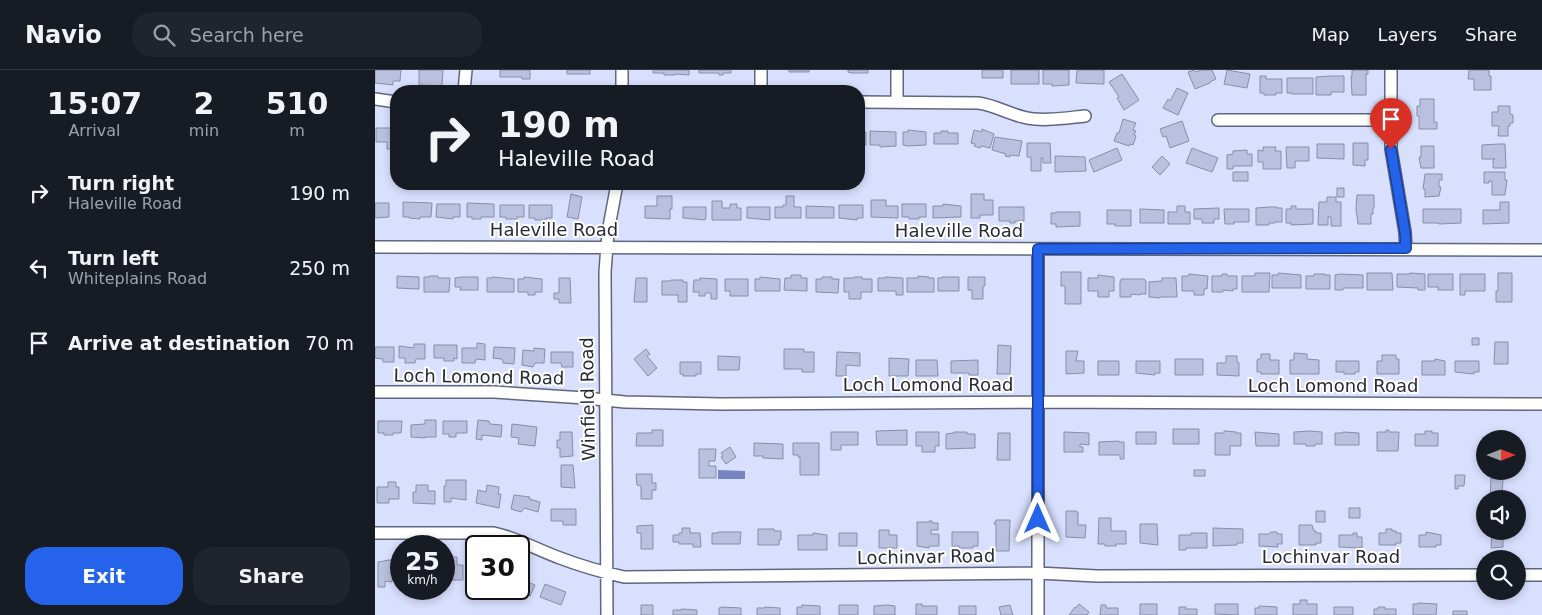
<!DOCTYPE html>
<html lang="en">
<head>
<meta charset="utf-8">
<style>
  :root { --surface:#171b24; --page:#20242c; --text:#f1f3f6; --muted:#9ea1a6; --line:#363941; --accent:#2563eb }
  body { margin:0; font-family:"DejaVu Sans",sans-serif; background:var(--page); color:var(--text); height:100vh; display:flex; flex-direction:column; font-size:19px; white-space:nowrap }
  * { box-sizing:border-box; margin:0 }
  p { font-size:16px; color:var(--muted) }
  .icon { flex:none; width:28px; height:28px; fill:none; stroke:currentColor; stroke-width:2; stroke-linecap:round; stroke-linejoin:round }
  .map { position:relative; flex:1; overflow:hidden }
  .sheet { display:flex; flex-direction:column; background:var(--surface); width:375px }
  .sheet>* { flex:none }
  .top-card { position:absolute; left:15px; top:15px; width:475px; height:105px; border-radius:20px; box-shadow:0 2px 8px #0003; background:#171b24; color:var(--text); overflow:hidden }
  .needle { width:32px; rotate:90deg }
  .controls { position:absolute; left:1101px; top:360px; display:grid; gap:10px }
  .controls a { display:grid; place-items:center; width:50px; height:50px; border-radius:50%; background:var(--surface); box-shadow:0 2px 8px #0003; font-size:25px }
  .speed { position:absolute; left:15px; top:465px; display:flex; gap:10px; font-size:25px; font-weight:700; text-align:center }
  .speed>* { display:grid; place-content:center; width:65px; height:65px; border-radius:50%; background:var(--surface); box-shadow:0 2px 8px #0003; line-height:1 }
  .speed small { font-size:12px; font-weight:400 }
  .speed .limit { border:2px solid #111; border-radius:8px; background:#fff; color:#111 }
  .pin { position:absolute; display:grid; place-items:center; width:42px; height:42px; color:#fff; margin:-51px -21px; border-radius:50% 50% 50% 0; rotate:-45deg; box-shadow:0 0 5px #0007 }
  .pin .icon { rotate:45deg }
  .me { position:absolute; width:55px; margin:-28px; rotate:0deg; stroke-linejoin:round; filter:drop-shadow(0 0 4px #0008) }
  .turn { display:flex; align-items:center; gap:18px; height:105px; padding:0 25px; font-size:22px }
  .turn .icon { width:65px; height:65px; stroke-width:2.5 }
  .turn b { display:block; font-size:35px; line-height:42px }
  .eta { display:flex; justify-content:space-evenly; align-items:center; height:85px; text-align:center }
  .eta b { font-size:30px; font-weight:700; line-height:35px }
  .primary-button { display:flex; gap:10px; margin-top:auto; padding:10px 25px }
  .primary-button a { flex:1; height:58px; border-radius:20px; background:var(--accent); color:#fff; font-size:20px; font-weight:700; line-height:58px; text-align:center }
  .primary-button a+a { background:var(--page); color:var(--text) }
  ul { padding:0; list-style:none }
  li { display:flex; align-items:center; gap:15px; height:75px; padding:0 25px }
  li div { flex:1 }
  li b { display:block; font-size:19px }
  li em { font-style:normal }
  header { display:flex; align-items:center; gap:30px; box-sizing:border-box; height:70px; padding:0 25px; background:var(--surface); border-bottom:1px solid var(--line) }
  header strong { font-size:24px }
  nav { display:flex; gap:28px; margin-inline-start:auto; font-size:18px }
  .search { width:350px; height:45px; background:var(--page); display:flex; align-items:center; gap:12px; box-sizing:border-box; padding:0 18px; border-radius:20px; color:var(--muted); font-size:19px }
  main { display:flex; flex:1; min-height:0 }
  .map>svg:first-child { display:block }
  .water { fill:#7684c2 }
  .building { fill:#bac1de; stroke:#878ea9 }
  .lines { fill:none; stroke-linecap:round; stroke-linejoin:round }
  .minor-casing { stroke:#5f667f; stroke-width:14 }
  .minor { stroke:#fff; stroke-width:11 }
  .route-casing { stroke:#184099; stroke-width:12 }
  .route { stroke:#2563eb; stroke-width:9 }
  .labels { text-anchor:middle; stroke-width:4; stroke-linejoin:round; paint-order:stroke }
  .street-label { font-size:18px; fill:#282b36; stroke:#fff }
</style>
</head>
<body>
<header>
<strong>Navio</strong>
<div class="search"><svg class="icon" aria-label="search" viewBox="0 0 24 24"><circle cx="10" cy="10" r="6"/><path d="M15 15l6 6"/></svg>Search here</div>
<nav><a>Map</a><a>Layers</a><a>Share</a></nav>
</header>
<main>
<section class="sheet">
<div class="eta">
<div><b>15:07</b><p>Arrival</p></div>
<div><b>2</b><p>min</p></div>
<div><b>510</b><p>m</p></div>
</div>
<ul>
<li><svg class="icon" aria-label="right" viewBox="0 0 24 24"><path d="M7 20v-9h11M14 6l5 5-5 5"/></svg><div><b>Turn right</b><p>Haleville Road</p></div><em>190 m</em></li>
<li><svg class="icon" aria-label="left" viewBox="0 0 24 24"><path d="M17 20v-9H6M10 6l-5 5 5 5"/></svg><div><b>Turn left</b><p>Whiteplains Road</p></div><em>250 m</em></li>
<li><svg class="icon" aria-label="arrive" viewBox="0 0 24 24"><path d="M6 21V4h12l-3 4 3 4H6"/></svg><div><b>Arrive at destination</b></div><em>70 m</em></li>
</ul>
<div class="primary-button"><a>Exit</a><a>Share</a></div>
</section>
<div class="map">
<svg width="1167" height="545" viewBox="0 0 1167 545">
  <rect width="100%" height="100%" fill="#d8e0fe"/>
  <path class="water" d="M343,400L370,401V409H343Z"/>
  <path class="building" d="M0,0H26L25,11H18V15L0,13Z
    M44,0H68L67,16L44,15Z
    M125,0H155V9H147V7H125Z
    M192,0H215V4H192Z
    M278,0H314V5L300,4V5H289V3H278Z
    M324,0H356V3H348V5H344V3H324Z
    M414,0H434V2H414Z
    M473,0H493V3H477L473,2Z
    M607,0H628V8H607Z
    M636,0H664V14H636Z
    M668,0H694V15L677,16V14H668Z
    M702,0H729V14L701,13Z
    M819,0L821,2L826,0H837L841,9L835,12V13L820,19L813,2Z
    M852,0L875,4L872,18L849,14Z
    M977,0H993V4H991V25H977L976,6H977Z
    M1094,0H1114V6H1116V20H1099V9H1093Z
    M747,4L764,30L749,40L742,28L744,27L734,12Z
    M885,6H891V9H907V23H901V25H889V23H885Z
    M956,6H969V22H956V25H941V7Z
    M912,8H938V24H917V23H912Z
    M802,18L813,23L803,45L788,38L793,29L795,31Z
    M1045,29H1059V52H1062V59H1044V46H1042V36H1045Z
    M1123,36H1135V44L1138,45V53H1135V56H1133V66H1123L1124,56H1117V42H1123Z
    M748,49L761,53L758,60L761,61L759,65L761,66L758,75L755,74L754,76L739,71L742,63H744Z
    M807,51L814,71L795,78L791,66L788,67L785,59Z
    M1,58H21V79H12V72H1Z
    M607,59L619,64L615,78L606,76L605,78L599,76L600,74L596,73L599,60L607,62Z
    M533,60L551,62V75L533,76L528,75V62H533Z
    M495,61L521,62V76L505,77V75H495Z
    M566,61H573V63H583V74H559V63H566Z
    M484,62H491V75H488V81H484Z
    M620,67L647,71L644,86L635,85V87L630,86L631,84L617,80Z
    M652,73H675L676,93H668V88H666V101H656V87H652Z
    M978,73H993V90H990V96L978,95Z
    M942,74H969V89L942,88Z
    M1124,74H1130L1131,98H1118V90L1120,89H1107V75Z
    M1046,76H1059V98H1046L1044,87H1046Z
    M888,77H901L900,81H906V99H888V92H883V80L888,81Z
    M911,77H934V91H920V98H912Z
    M742,78L747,90L719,102L714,90Z
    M817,78L843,88L837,102L811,93Z
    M872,80V84H877V96H858V99H852V85L858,84V81Z
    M680,86L710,87L711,101L680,102Z
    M787,86L795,94L785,105L777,97Z
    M858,102H873V111H858Z
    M1109,102H1130V110H1132L1130,125H1117V111H1114V113H1109Z
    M1050,104H1067V110H1064V117H1066L1064,126L1050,127V119H1048Z
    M962,118H969V127H962Z
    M196,124L207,127L203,149L192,147Z
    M596,124H609V130H618V145H605V148H596Z
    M982,125H999V138H998V144H996V154H983L981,139Z
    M282,126H297V139H295V149L270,148V136H282Z
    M411,126H419V137H426V148H400V137H408V135H411Z
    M952,127H961V132H966V156H956V147H953V155H943L944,132H952Z
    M496,130H511V136H523V148L496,147Z
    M337,131H347V138H355V134H362V138H366V150H337Z
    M28,132L57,133L56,147H45V149L34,148V147H28Z
    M1125,132H1134V153L1108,154V140H1125Z
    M0,133H14V147L0,148Z
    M92,133L119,134V147H106V149H97V147H92Z
    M62,134H85V147H78V149L61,147Z
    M527,134H551V147H544V149H534V147H527Z
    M568,134L586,136V147L558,148V136H568Z
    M125,135H149V147H142V149H131V147H125Z
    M154,135H177V148H171V150H160V148H154Z
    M464,135H488V148H482V150L464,148Z
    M431,136L459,137V148H431Z
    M802,136H810V142H815V154H793V142H802Z
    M916,136H921V139H938V154L916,155V153H911V139H916Z
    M308,137H331V148L330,150L308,148Z
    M372,137H395V150L372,148Z
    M624,137H649V151H640V153H635V151H624Z
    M894,137H902V138H907V152H900V153H894V155H881V138Z
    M844,138V149H839V153H827V149H819V139Z
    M765,139L789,140V153H765Z
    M849,139H874V152H859V154H850Z
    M1048,139H1086V153L1064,154V153H1048Z
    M732,140H756V156H740V154H732Z
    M681,142H705V156L681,157V154H676V143H681Z
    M686,202H706V234H690V216H686Z
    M880,203H895L894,222H867V206H880Z
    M903,203L926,205V218H897V205H903Z
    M992,203H1017L1018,220H992Z
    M1035,203L1050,204V220H1043V218L1022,217V204H1035Z
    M1123,203H1137V232H1121V221H1123Z
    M814,204L833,206L832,219H829V225H819V221H807V206H814Z
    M847,204H852V206H862V219H858V221L848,220V222H837V206H847Z
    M939,204H950V205H955V219H931V206H939Z
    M965,204L988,205V218H968V220H960V205Z
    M1053,204H1078V220H1063V217H1053Z
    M1085,204H1110V221H1090V225H1085Z
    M416,205H426V208H432V221L409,220L410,208H416Z
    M723,205L739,207V221H734V227H723V221H713V208H723Z
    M22,206L44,207V219L22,218Z
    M54,206H63V208H75L74,222H49V207H54Z
    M543,206L554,207V208H559V222H532V208H543Z
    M86,207H103V220H85L86,217H80V208Z
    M117,207L139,209V222H112V208H117Z
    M149,207L167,209V222H160V225H153V222H143V209H149Z
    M385,207L405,209V221H380V209H385Z
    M447,207H457V209H464L463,223L441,222V209H447Z
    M479,207H487V209H497V222H486V229H474V222H469V208H479Z
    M510,207L528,208V225H521V221H503V208H510Z
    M567,207H584V221H563V208H567Z
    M593,207H610V216H608V229H597V220H593Z
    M184,208H195L196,233H184V229H179V223H184Z
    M261,208H272V232H259Z
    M325,208L342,209V229H336V223H330V226H324V222H318L319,210H325Z
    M787,208H801L802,227H785V228L774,227V212L787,211Z
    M350,209H373V226H355V221H350Z
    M746,209H769L771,211V224H765V225L756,224V227H745V211H746Z
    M296,210H308V212H312V232H303V225H287V211H296Z
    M1097,268H1104V275H1097Z
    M1120,272H1133V294H1119Z
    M102,273L110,274V290L101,289L100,293H87V278H102Z
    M39,274H50V289H41L40,293H30V288H24V276L39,278Z
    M59,275H82V289L79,288V291H69V288H59Z
    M623,275L636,276L635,304H622Z
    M0,277H19V292H8V289L0,288Z
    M119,277L140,278L139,294L128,293V290L126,289L118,288Z
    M159,278L170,279L169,293H160L158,297L147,295L148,280L159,281Z
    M271,279L275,284L272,286L282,298L273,306L259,289Z
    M409,279H429V282H439V302H427V299H409Z
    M691,281H703L701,291H709V303L691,304Z
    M176,282H198V297H187L186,293H176Z
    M462,282L485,283V296L471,295V306H461Z
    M919,283L932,284V289L944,290V304H915V290H919Z
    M886,284H895V290H904V304H886V302H882V290L886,288Z
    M1007,285H1021V289H1024V304H1002V291H1007Z
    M343,286L365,287L364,300H343Z
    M851,286H862V292L864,293V306L842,305V293H851Z
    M514,288L534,289L533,306H514Z
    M800,289H828V305H800Z
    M1060,289L1070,291V305H1047V291H1060Z
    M541,290H562L563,306H541Z
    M603,290V305H594V303H576V291Z
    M723,291H744V305H723Z
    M761,291H785V303H780V305L761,303Z
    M961,291H984V302H980V304H969V302H961Z
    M1080,291H1104V302H1099V304L1080,302Z
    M305,292H326V304H321V306H308V304H305Z
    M50,350H61V367H50V368L36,367V355L50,354Z
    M103,350L114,351L115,354L127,355L126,367L107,365V370L101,369Z
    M3,351H27L26,363H18V365H9V363H3Z
    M68,351H92V363H81V367H74V364H68Z
    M137,354L162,357L160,376L143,374L144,368L136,367Z
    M798,359H824V374H798Z
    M277,360H288V376H261L262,363H277Z
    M532,360V375H502L501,361Z
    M1011,360H1014V362H1024L1023,381H1002V362H1011Z
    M849,361L861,362V363H866V376H855V385H840V363H849Z
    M935,361L947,362V374H940V376H931V374H919V362Z
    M1050,361H1057V363H1063V376H1040V364H1050Z
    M185,362H197L198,386L185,387V378H182V370H185Z
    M456,362H483V375H466V380H456Z
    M541,362H564V376H560V382H547V376H541Z
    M579,362H592V364H600V378L571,379V364L579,363Z
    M689,362L714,363V375L705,374V377H708V382H689Z
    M761,362H781V374H761Z
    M880,362L904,364V376H881Z
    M968,362L984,363V375H960V363H968Z
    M623,363H635V390H622Z
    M744,371V372H749V389H745V385H724V372Z
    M379,373L408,374V389L388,388V386H379Z
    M418,373H444V405H425V387H423V385H418Z
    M355,377L361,387L351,394L346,387L348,386L346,383Z
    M324,379H341L340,391H334V396H341V408H324Z
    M186,395H198L200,418L186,417Z
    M819,400H830V406H819Z
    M261,404H277V413H281V420H277V429H266V416L262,415Z
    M1080,405H1090L1089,416H1083V419H1080Z
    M1116,408H1128L1127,429H1115Z
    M71,410H91V430L76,428V432H69V416H71Z
    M13,412H21V417H24V429H14V433H2V417H13Z
    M41,415H53V421H60V434L38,433V422H41Z
    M112,415L124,417L123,424H126L124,438L101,433L103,420L111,422Z
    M139,425L155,427L154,429L165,432L163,442L149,438L146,442L136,439Z
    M974,438H985V448H974Z
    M176,439H201V455H188V451H176Z
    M691,441H701V442H703V455H711L710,468L691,467Z
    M941,441H950V452H941Z
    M724,448H736V461H751V474H741V476H730V474H723Z
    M621,450H635L634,481H621V454H619Z
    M554,451H557V453H563V460H556V464H564V476H554V478L542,476V452H554Z
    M765,454H782L783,475L765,473Z
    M278,455V479H266V463H262V456Z
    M924,455H937L939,461H941V463H946V473H941V475H924Z
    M307,458H315V463H325L326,477H318V474H304V472H298V465H304V463H307Z
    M838,458L868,459V473H862V475L838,476Z
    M383,459H399V461H406V470H404V475H383Z
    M1011,459H1017V461H1021V463H1026V473H1021V475H1004V463H1011Z
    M504,460H514V465H522V478H504Z
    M1117,461H1128V477L1116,478Z
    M343,462H366L365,474H337V463H343Z
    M577,462H603V476H598V478H584V476H577Z
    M896,462H902V464H907V474H902L903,477L884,476V464H894Z
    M1051,462L1066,465V475H1061V477H1044V465H1051Z
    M438,463L452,465V480H423V465H438Z
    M464,463H482V476H464Z
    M816,463H832V478H811V480H804V465H816Z
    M978,463H982V467H987V478L964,477V465H978Z
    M69,487H82V495H88V510H75V514H69Z
    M14,490H26L25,509H17V512L10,511V517H3V492Z
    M144,503L150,506L148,510L160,515L155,526L139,519H144Z
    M170,514L191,522L186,535L165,527Z
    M925,530H932V534H942V545H918V534H925Z
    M1043,533L1062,534L1061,545H1038V534H1043Z
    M541,534H547V536H562V545H541Z
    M704,534L714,542L712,545H694L700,537L701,538Z
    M765,534H782V545H765Z
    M840,534H863V545L840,544Z
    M266,535H278V545H266Z
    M427,535L445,536V545H422V537H427Z
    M464,535H483V545H464Z
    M512,535L520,536V545H499V536Z
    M635,535L638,545H626L624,537Z
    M726,535H731V538H743V545H725Z
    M584,536H601V545H584Z
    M884,536L902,537V545H880V538H884Z
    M348,537L366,538V545H344V538Z
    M390,537L405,538V545H382V538H390Z
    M804,537H811L810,539H822V545H804Z
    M959,537H978V545H959Z
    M1003,537H1010V539H1021V545H999V539H1003Z
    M306,539L322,540V545H298V540H306Z
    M1078,541H1092V545H1078Z"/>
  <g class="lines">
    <g class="minor-casing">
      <path id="minor" d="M247,0V21
        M386,0V21
        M522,0V32
        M1016,0V79L1030,162L1031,179
        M89,21L91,0
        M0,29L21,32
        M484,32L603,33C619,35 632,43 648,47C667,52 690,48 710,46
        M843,50H1016
        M0,177L1167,180
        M663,179V545
        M0,322H119L210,328L250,332L346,334L663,332L1167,334
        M0,463H119C142,468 163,480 185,488C206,496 227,502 249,507L663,503L722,506L1110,505
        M1142,505H1167
        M232,545L230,202L233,162L242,114"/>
    </g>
    <use href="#minor" class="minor"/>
  </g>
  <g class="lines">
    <g class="route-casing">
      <path id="route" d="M663,449V179L1031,178L1030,162L1016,79"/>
    </g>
    <use href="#route" class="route"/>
  </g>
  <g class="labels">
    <g class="street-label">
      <text x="179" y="166">Haleville Road</text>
      <text x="584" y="167">Haleville Road</text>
      <text transform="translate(104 307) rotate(1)" y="6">Loch Lomond Road</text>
      <text x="553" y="321">Loch Lomond Road</text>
      <text x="958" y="322">Loch Lomond Road</text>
      <text transform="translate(213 329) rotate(-91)" y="6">Winfield Road</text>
      <text transform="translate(551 487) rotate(-1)" y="6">Lochinvar Road</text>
      <text x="956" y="493">Lochinvar Road</text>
    </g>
  </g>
</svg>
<div class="controls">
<a><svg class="needle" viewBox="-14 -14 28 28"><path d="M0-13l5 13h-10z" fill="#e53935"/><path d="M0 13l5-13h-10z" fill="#9ea1a6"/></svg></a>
<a><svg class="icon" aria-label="sound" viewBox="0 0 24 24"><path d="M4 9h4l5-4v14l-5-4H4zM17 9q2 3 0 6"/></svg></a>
<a><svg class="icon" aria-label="search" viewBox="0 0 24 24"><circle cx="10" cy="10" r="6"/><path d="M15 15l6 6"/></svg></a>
</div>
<div class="speed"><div>25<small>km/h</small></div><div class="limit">30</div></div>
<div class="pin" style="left:1016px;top:79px;background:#d93025"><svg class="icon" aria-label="arrive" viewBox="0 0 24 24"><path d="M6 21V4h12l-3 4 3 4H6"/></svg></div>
<svg class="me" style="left:663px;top:449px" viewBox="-20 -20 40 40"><path d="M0-17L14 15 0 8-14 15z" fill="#2563eb" stroke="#fff" stroke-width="4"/></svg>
<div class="top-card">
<div class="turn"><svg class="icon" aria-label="right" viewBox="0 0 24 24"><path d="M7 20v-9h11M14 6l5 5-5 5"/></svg><div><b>190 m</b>Haleville Road</div></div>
</div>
</div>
</main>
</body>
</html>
